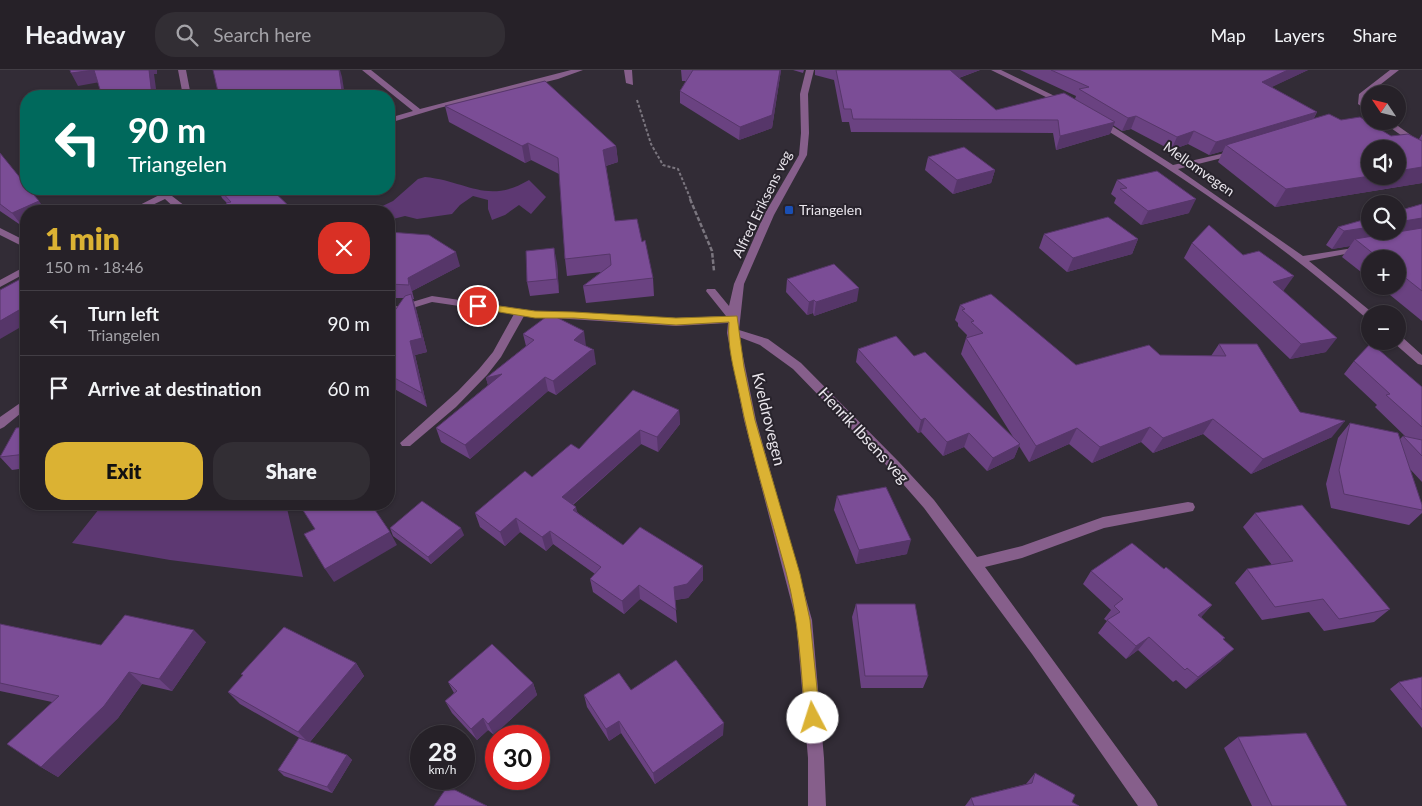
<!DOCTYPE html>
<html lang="en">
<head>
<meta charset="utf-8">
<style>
  :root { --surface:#262128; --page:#322e34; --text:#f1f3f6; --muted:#a4a3a8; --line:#423e45; --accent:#dbb233 }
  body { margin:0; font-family:Lato,sans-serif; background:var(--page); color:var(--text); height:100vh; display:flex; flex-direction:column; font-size:19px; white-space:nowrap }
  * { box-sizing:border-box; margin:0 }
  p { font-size:16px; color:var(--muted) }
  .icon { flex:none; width:28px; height:28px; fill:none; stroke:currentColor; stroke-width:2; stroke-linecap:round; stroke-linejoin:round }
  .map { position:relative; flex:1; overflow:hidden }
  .sheet { position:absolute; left:20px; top:135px; width:375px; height:305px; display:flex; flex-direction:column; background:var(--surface); border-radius:20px; box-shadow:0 1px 4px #0004,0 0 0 1px var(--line) }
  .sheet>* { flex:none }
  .banner { position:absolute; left:20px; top:20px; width:375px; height:105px; border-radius:20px; box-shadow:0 1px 4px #0004,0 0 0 1px var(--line); background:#00695c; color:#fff; overflow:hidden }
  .needle { width:32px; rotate:305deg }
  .controls { position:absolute; left:1361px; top:15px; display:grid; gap:10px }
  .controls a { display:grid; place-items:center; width:45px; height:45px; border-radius:50%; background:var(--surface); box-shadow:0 1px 4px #0004,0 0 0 1px var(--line); font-size:25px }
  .speed { position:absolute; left:410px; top:655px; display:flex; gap:10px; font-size:25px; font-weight:700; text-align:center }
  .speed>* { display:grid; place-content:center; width:65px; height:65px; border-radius:50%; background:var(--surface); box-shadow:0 1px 4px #0004,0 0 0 1px var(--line); line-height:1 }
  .speed small { font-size:12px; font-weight:400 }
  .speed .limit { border:8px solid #d22; background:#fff; color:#111 }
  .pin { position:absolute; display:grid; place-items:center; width:42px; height:42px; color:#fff; margin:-21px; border:2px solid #fff; border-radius:50%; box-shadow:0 1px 5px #0007 }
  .me { position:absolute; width:55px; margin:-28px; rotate:355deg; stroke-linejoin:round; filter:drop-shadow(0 0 4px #0008) }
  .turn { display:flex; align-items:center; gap:18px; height:105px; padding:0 25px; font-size:22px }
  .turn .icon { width:65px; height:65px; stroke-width:2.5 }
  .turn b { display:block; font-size:35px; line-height:42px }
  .round { display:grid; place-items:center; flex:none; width:52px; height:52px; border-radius:20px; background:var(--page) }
  .overview { display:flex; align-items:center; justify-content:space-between; height:85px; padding:0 25px }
  h1 { font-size:30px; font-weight:800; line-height:38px; color:var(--accent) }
  .action { display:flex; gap:10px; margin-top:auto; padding:10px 25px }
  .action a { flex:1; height:58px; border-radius:20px; background:var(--accent); color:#111; font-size:20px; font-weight:800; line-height:58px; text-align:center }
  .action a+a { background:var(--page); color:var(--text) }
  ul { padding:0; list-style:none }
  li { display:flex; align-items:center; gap:15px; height:65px; padding:0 25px; border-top:1px solid var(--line) }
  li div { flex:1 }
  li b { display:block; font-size:19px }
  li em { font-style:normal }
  header { display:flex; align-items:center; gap:30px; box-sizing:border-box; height:70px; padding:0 25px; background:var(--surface); border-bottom:1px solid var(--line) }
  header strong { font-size:24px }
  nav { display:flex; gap:28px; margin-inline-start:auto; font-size:18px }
  .search { width:350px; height:45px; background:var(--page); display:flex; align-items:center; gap:12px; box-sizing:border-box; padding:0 18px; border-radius:20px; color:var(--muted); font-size:19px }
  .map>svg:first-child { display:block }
  .green { fill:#5d3872 }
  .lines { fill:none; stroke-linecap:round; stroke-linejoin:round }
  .path-far1 { stroke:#7b767f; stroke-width:2; stroke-dasharray:3 2; stroke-linecap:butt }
  .path { stroke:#7b767f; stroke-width:2.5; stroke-dasharray:4.5 2; stroke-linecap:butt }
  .minor { fill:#865f8b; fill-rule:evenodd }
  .wall { fill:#6a4281 }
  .shaded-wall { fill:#563669 }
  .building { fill:#7b4d96; stroke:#563669 }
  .route { fill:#dbb233; stroke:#8e7421 }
  .transit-dot { fill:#1a4fb4; stroke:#28232c; stroke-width:2 }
  .labels { text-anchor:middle; stroke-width:4; stroke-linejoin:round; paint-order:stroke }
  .far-street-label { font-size:14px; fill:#eae6ed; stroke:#28232c }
  .far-poi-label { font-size:14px; fill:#eae6ed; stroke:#28232c; text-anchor:start }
  .street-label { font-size:16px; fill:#eae6ed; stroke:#28232c }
</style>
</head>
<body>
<header>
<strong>Headway</strong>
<div class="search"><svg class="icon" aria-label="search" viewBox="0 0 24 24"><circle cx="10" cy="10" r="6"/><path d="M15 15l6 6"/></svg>Search here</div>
<nav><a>Map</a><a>Layers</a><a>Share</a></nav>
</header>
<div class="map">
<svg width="1422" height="736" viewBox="0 0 1422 736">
  <rect width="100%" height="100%" fill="#322c36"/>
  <path class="green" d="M425,107C467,111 487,135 529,110L546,127L531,144L519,135L505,145L492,150L488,139V130L473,126L460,135L452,144L417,149L405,146L389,150V141H372L393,131L418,109Z
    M103,434H286L303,507L170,490L72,473Z"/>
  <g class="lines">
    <path class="path-far1" d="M637,30L651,74L663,95L678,99L691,130"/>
    <path class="path" d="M690,129L712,181L714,201"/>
    <path class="minor" d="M178,0H186L191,26H183Z
      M362,0H371L420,39L571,0H583L558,9L439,38L389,53V48L413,41Z
      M624,0H632L633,15L626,13Z
      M806,0H814L808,24L809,63L807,85L774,145L744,214L739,260L768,269L801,293L899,392L934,430L977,487L1022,476L1103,447L1188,432L1193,433L1195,437L1193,441L1188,442L1104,458L1022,488L985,497L1155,730L1158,736H1138L1032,584L924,438L889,398L793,299L760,275L739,267L756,350L812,550L824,688L826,736H808V688L796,550L744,350L727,263L728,253L676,256L524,246L501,287L487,305L456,337L410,376H402L400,373L458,321L479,299L493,282L514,244L432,232L400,242L389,243V237L399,236L432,226L535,241L676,248L726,246L706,221L707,219H715L729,236L734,214L764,145L799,85L801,63L800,24Z
      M991,0H1001L1069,33L1062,35Z
      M1390,0H1399L1367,25L1366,33L1370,36V42L1358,34L1359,24Z
      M1095,49H1101L1173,95L1238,80V84L1178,99L1303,186L1366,176V180L1309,191L1374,244H1370V249L1366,248C1283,175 1190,111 1095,53Z
      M1381,51H1391L1422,73V80Z
      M171,119H182L172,126L185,136L188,141H178L165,129L140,141H128Z
      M0,158L26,171V178L0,165Z
      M26,196V203L0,217V210Z
      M1398,266L1402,267L1422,285V295L1418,294L1394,273L1393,271H1398Z
      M26,329V339L4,357L0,359V347Z"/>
  </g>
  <path class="wall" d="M681,0H781L772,58L739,70L680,33V21L686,11H682Z
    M793,0H804L803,3Z
    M815,0H980L959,8L996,40L1075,29L1076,26L1020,0H1308L1271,17L1317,42L1314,48L1341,50L1391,66L1419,69L1422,64V113L1275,137L1218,92L1223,81L1209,85L1188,74L1171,80L1131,59L1122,61L1113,55L1110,64L1056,80L1053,63L851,62L849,52H842L834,10L815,5Z
    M445,36L616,76L618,92L606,96L615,151L642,172L653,208L654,226L586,233L583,216L601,202L567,206L565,189L559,104L531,90L525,93L449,52Z
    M0,83L22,156L0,141Z
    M928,87L995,100L991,113L953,124L925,100Z
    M1117,110L1189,143L1141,155L1114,133L1116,128L1111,124Z
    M218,119H271L294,141H230L227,133L222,128Z
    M1422,134V251L1379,216H1398V189H1370V209L1342,187L1350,176L1332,179L1326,175L1338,157Z
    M389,162L460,196L412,221L414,229H413L416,239L427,282L415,285L427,337L389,316V249L404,228H389Z
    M1044,164L1138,169L1132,184L1067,202L1039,178Z
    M1192,173L1243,185L1284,220L1283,221L1326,282L1290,289L1184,188Z
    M557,193L559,223L530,226L527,212Z
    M787,209L857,231L814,246L813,243L807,245L786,222Z
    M960,235L1076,295L1160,285L1211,286L1219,274L1300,342L1332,367L1251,404L1203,364L1153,383L1141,372L1092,393L1069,374L1029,392L1019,376L1014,388L987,401L964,377L943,386L921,362L918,363L856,292L858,279L914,286L1015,370L961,284L967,265L958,256V253L955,250Z
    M523,264L586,276L596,294L592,296L556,325L548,321L470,389L441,372L436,358L488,315L486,308L526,276Z
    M1354,291L1422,317V412L1410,399L1422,435V443L1409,455L1331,438L1326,414L1338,368L1350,353L1400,369L1403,366L1406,367L1375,337L1377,335L1344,304Z
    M679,340L680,354L658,382L641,374L573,435L578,443L623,475L703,510L688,528L675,530L677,553L640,529L624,544L593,522L590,509L595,504L553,474L546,481L520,462L505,476L480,457L475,443L532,407L579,379Z
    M26,357V398L12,400L0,387V386Z
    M837,426L907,484L856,494L834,440Z
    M1255,443L1390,539L1374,552L1324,561L1309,542L1262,550L1235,513L1247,499L1272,495L1243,457Z
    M390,458L464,465L431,494L393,466Z
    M1164,499L1212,535L1201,547L1223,570L1221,591L1186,619L1176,610L1173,612L1138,580L1126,589L1098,563L1107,551L1104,549L1111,540L1083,514L1091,501Z
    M856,534L928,606L923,618H861L852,547Z
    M0,554L101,575L206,572L172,621L142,614L118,648L58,707L41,697L52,632L0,621Z
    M356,593L364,606L310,672L347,685L352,690L332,723L284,706L278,700L303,670L240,634L228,622L243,606L241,604Z
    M1422,607V658L1390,619L1399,612Z
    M448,612L533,613L537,625L494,665L488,660L477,670L452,643L445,631L454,623Z
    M631,620L723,665L655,714L621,663L609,671L587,637L584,625Z
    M1238,667L1347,736H1252L1224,678Z
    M1035,703L1072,732L1079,736H965L971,728L1026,714Z"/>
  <path class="shaded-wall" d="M94,0L100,12L78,16L71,3Z
    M149,0H157V4H154L157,26H152Z
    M339,0H340L342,7L345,26H310Z
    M780,0H781L772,58L739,70L740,57Z
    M949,0H980L947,12Z
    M1288,0H1308L1255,25L1262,12Z
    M1317,42L1310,55L1226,75L1223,81L1209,85L1216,72Z
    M1136,46L1131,59L1122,61L1128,48Z
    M1115,52L1110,64L1056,80L1060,66Z
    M1194,61L1188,74L1171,80L1177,67Z
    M528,73L531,90L525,93L522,76Z
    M616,76L618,92L605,96L603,80Z
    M1422,97V113L1275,137L1286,119L1370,106H1398V101Z
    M995,100L991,113L953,124L957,110Z
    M1196,129L1189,143L1141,155L1148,141Z
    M39,131L46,141H26V155L22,156L12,143Z
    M1422,148V164L1355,169L1350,176L1332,179L1344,161L1370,157V161H1398V152Z
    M1138,169L1132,184L1067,202L1073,188Z
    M554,178L557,193L559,223L557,209Z
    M456,182L460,196L412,221L414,229L408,208Z
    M1294,206L1284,220L1264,226L1273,212Z
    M859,218L857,231L814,246L816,232Z
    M411,224L416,239L427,282L415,285L427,337L422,323L410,271Z
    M814,230L813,243L807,245L809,232Z
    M26,236V254L0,269V251Z
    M584,261L586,276L574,270Z
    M1337,268L1326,282L1290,289L1301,274Z
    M594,280L596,294L592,296L556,325L553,311L590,281Z
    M502,304L490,322L486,308Z
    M545,307L548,321L470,389L465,375Z
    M679,340L680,354L658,382L657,367Z
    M925,348L921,362L918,363L921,350Z
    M1213,349L1203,364L1153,383L1163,368Z
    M1345,351L1332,367L1251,404L1263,389Z
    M1150,357L1141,372L1092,393L1100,377Z
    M1077,358L1069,374L1029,392L1036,376Z
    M640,360L641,374L565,441L562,427Z
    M969,363L964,377L943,386L947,372Z
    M1020,374L1014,388L987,401L993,388Z
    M576,437L579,451L573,440Z
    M516,448L520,462L505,476L500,462Z
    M461,458L464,465L431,494L428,487Z
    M550,461L553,474L546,481L542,467Z
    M390,462L397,475L334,512L325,499Z
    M911,470L907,484L856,494L859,480Z
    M703,496V510L688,528L675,530L674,517Z
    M639,515L640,529L624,544L622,531Z
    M1212,535L1200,548L1198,545Z
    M194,560L206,572L172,621L159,609Z
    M1149,567L1138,580L1126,589L1136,576Z
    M1234,579L1221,591L1186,619L1198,607Z
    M356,593L364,606L309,673L298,662Z
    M129,602L142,614L118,648L58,707L41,697Z
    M533,613L537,625L494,665L488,654Z
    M483,648L488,660L477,670L471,659Z
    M619,651L621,663L609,671L606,659Z
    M724,653L723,665L655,714L653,703Z
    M347,685L352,690L332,723L327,717Z"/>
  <path class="building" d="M70,0H149L152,26H102L94,0L71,3Z
    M213,0H339L342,21L310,26H219Z
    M693,0H780L772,45L740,57L680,21Z
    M836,0H950L996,40L1064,23L1115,52L1060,66L1058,50L853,49L851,39H844Z
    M1051,0H1288L1262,12L1317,42L1216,72L1194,61L1177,67L1136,46L1128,48L1079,19L1089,17Z
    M545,11L616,76L603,80L615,151L637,149L642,172L645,170L653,208L583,216L611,195L610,184L565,189L558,88L528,73L522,76L445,36Z
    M1329,44L1341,50L1360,47L1391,66L1408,64L1422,71V97L1398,101V79H1370V106L1286,119L1226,75Z
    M964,77L995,100L957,110L928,87Z
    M0,83L26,115V119H29L39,131L12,143L0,134Z
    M1157,101L1196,129L1148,141L1120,119L1127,118L1117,110Z
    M219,119H271L294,141H234L226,133L231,132Z
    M1422,134V148L1398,152V141Z
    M1108,147L1138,169L1073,188L1044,164Z
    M1370,148V157L1344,161L1338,157Z
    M1209,155L1243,185L1259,181L1294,206L1273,212L1337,268L1301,274L1192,173Z
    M1422,158V221L1398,202V189H1380L1355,169Z
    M389,162L429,165L456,182L408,208L409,215L389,214Z
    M554,178L557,209L527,212L526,181Z
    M834,194L859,218L816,232L814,230L809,232L787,209Z
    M26,206V236L0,251V220Z
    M411,224L422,268L410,271L422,323L389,305V249L405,226Z
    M991,224L1076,295L1149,275L1160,285L1226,286L1219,274H1257L1300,342L1345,351L1263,389L1213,349L1163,368L1150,357L1100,377L1077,358L1036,376L966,268L983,263L971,252L974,251L962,240L965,239L960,235Z
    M550,244L584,261L574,270L594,280L590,281L553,311L545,307L465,375L436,358L502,304L486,308L534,270L523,264Z
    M896,266L914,286L925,282L1020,374L993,388L969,363L947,372L925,348L921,350L858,279Z
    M1371,273L1422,317V357L1386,325L1390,324L1354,291Z
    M633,320L679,340L657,367L640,360L562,427L576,437L573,440L623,475L640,457L703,496L687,514L674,517L676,540L639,515L622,531L590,509L601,497L550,461L542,467L516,448L500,462L475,443L525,401L532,407L571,374L579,379Z
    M1350,353L1398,363L1422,435V440L1344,424L1339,400Z
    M26,357V384L0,387L16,358Z
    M1403,366L1422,370V386Z
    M886,417L911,470L859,480L837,426Z
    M422,431L461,458L428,487L390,458Z
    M299,434H371L390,462L325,499L304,464L315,459Z
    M1302,435L1390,539L1339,549L1323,529L1275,537L1247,499L1293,491L1255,443Z
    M1132,473L1164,499L1166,497L1212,535L1198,545L1225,568L1223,569L1234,579L1198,607L1187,598L1185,600L1149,567L1136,576L1107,550L1120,542L1114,536L1123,529L1091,501Z
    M856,534H915L928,606H865Z
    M125,545L194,560L159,609L129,602L104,636L41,697L7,674L59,626L0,613V554L101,575Z
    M284,557L356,593L298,662L228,622L243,605L241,604Z
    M492,574L533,613L488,654L483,648L471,659L445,631L457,621L448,612Z
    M676,590L724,653L653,703L619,651L606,659L584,625L619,603L631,620Z
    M1422,607V640L1399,612Z
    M1306,663L1347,736H1272L1238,667Z
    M299,668L347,685L327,717L278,700Z
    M1035,703L1075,725L1072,732L1079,736H974L971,728L1032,713Z
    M445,720H455L487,736H434Z"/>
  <path class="route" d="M478,233L535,241L574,242L676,248L737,246L744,297L755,350L800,504L810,550L820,648L818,654L813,656L807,654L805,648C801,599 799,550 786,502C770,443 751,384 739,323C734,300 727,276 729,252L676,255L574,248H535L475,238L473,236Z"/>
  <rect class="transit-dot" x="784" y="135" width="10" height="10" rx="2.5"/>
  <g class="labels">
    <g class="far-street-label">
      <text transform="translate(1199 99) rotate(35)" y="5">Mellomvegen</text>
      <text transform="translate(762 134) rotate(-64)" y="5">Alfred Eriksens veg</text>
    </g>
    <g class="far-poi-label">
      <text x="799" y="145">Triangelen</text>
    </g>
    <g class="street-label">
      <text transform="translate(769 349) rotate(76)" y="6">Kveldrovegen</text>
      <text transform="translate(864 365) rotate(47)" y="6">Henrik Ibsens veg</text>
    </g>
  </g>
</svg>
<div class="controls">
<a><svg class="needle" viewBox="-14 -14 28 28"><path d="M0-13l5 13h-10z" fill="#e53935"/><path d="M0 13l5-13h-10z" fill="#a4a3a8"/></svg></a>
<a><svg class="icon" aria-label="sound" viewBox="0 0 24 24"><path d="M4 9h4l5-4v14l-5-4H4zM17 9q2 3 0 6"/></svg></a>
<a><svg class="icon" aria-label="search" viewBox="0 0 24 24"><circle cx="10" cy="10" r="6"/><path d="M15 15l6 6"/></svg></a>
<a>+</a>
<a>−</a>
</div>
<div class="speed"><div>28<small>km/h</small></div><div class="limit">30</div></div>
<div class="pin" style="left:478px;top:236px;background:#d93025"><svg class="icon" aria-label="arrive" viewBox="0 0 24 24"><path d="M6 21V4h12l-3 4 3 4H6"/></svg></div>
<svg class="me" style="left:813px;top:648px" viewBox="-20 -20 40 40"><circle r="19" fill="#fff"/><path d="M0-13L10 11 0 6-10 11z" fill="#dbb233"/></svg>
<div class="banner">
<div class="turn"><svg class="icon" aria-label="left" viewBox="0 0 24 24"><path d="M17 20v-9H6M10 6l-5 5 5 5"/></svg><div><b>90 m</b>Triangelen</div></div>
</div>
<section class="sheet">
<div class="overview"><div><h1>1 min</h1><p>150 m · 18:46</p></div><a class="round" style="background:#d93025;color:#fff"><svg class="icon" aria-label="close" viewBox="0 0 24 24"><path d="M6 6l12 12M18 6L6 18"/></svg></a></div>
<ul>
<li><svg class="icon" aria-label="left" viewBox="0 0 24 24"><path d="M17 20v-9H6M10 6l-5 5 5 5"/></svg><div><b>Turn left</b><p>Triangelen</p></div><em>90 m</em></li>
<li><svg class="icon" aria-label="arrive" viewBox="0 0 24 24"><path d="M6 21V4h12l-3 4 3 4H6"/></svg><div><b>Arrive at destination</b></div><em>60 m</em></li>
</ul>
<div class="action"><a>Exit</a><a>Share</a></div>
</section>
</div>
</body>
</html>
